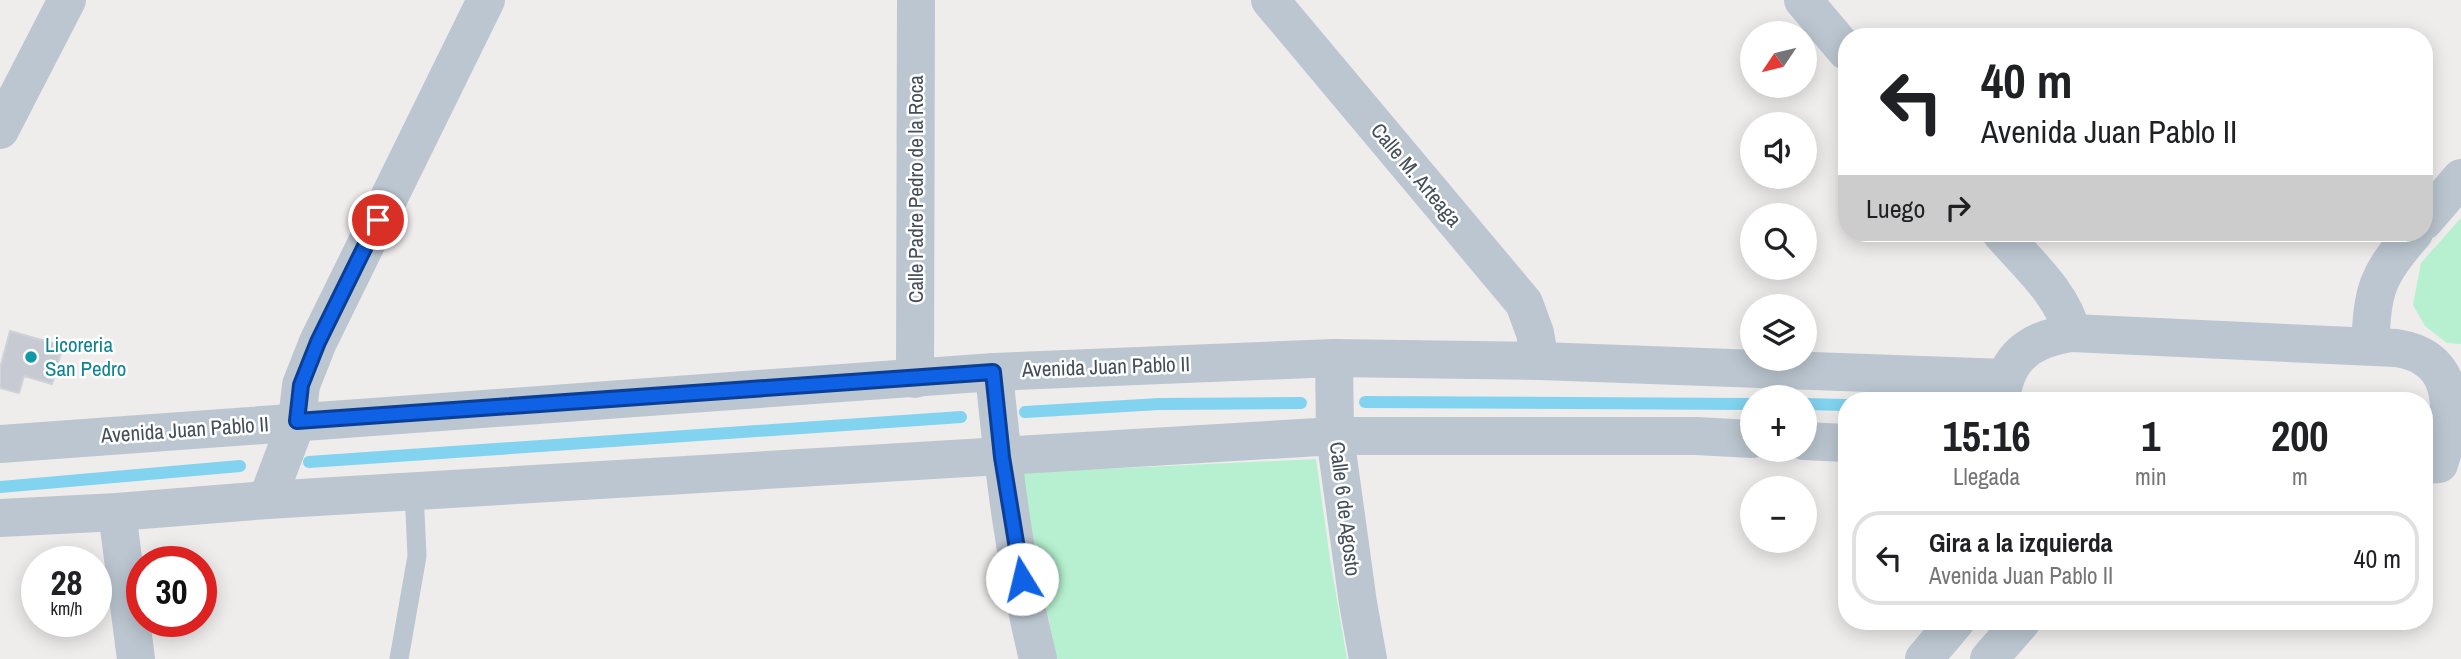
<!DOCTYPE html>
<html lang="es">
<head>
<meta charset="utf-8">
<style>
  :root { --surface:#fff; --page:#f6f6f6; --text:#202124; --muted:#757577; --line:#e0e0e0 }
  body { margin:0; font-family:"Archivo Narrow",sans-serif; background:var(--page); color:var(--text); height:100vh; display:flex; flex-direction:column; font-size:26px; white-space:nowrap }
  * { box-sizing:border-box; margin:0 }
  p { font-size:23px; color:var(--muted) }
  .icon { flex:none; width:38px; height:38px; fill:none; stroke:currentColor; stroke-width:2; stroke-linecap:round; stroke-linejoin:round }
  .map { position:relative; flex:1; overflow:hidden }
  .side { position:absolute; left:1838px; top:392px; width:595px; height:238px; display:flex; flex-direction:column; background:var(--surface); border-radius:28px; box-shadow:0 4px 18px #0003 }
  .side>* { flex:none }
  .hud { position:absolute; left:1838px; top:28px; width:595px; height:214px; border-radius:28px; box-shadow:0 4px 18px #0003; background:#fff; color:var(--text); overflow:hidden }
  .needle { width:46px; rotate:235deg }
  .tools { position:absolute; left:1740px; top:21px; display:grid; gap:14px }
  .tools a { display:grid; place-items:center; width:77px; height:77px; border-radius:50%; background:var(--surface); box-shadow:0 4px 18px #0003; font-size:35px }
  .speed { position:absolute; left:21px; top:546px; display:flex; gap:14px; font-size:35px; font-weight:700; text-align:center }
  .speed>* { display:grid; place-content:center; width:91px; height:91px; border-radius:50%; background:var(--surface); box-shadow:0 4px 18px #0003; line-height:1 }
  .speed small { font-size:18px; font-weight:400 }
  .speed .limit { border:10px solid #d22; background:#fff; color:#111 }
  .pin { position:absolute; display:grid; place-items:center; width:60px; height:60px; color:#fff; margin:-30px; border:4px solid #fff; border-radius:50%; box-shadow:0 2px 7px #0007 }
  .me { position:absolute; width:77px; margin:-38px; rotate:351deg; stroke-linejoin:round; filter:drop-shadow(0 0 5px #0008) }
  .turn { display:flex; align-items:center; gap:24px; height:147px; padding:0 28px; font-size:32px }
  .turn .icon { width:91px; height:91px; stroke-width:2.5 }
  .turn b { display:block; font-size:49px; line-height:60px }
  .then { display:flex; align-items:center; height:66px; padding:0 28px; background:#0003; gap:14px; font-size:26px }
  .eta { display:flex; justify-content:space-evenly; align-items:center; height:119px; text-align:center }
  .eta b { font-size:42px; font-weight:700; line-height:49px }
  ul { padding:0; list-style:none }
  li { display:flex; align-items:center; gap:21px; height:94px; margin:0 14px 10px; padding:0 14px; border:4px solid var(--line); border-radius:28px }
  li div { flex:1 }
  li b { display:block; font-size:26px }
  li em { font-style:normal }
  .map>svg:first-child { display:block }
  .green { fill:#b6f0d0 }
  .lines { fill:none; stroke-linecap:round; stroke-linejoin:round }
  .stream { stroke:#81d3f0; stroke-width:12 }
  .building { fill:#c7cad2; stroke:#cfd2d8; stroke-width:2 }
  .service { stroke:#bbc6d0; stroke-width:19 }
  .minor { stroke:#bbc6d0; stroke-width:38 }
  .tertiary { stroke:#bbc6d0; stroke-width:38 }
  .route-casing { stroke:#0a3f95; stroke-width:18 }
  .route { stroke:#0f61e5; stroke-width:12 }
  .culture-dot { fill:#0f9aa8; stroke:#fff; stroke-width:2.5 }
  .labels { text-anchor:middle; stroke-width:5; stroke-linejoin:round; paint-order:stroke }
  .street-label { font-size:21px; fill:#434e5a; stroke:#fff }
  .culture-label { font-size:21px; fill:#0d838f; stroke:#fff; text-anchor:start }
</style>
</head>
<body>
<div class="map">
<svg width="2461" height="659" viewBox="0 0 2461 659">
  <rect width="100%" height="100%" fill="#efecec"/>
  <path class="green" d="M2461,218V344L2447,343L2425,326L2413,305L2421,263Z
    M1316,459L1330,559L1347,659H1057L1018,473Z"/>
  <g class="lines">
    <path class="stream" d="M1365,402L1752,404
      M1804,404L1846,405
      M1025,412L1159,404L1301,403
      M309,462L961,417
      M0,487L240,466"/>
  </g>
  <path class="building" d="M10,331L63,346L52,384L24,376L19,393L0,388V368Z"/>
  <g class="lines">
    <path class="service" d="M399,659L417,556L414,491"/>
    <path class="minor" d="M1270,0L1524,303L1535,333L1540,361
      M1803,0L1846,51
      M0,130L67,0
      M2001,233C2027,263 2063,294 2072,333
      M1334,358L1335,436L1358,603L1368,659
      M994,372C1003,468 1015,565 1038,659
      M915,379L916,0
      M267,500L297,421L301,385L318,342L486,0
      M117,512L136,659"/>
    <path class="tertiary" d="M2424,221L2461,178
      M2370,345C2373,289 2376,276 2414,233
      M2001,401C2005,357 2030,339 2072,333L2396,348C2459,357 2455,415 2439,464L2424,465
      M1804,441L1846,443
      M0,444L994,372L1334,358L1540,361L2005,378
      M0,518L117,512L267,500L1335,436H1696L1752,439
      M1924,659L1956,621
      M1989,659L2022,621"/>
  </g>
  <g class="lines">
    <g class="route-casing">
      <path id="route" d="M378,220L318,342L301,385L297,421L993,372L1002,457L1022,579"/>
    </g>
    <use href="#route" class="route"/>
  </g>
  <circle class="culture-dot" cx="31" cy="357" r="7"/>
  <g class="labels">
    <g class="street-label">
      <text transform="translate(1416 175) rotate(50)" y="7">Calle M. Arteaga</text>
      <text transform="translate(916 189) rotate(-90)" y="7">Calle Padre Pedro de la Roca</text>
      <text transform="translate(1106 367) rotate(-2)" y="7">Avenida Juan Pablo II</text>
      <text transform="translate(185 430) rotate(-4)" y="7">Avenida Juan Pablo II</text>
      <text transform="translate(1345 509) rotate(83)" y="7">Calle 6 de Agosto</text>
    </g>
    <g class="culture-label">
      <text x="45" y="352">Licoreria<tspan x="45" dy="24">San Pedro</tspan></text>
    </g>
  </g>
</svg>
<div class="tools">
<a><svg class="needle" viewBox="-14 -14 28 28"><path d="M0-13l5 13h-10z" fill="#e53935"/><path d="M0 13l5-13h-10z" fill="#757577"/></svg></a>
<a><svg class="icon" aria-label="sound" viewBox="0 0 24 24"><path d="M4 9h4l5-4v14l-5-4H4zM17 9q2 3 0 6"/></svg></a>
<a><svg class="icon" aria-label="search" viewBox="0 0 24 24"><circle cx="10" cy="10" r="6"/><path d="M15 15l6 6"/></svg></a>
<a><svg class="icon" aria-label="layers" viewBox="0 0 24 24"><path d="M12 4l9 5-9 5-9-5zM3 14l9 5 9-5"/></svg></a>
<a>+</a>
<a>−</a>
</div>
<div class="speed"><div>28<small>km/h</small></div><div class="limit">30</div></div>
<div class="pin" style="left:378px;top:220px;background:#d93025"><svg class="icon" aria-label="arrive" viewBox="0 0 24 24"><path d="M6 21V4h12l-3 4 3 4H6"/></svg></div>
<svg class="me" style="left:1022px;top:579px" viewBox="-20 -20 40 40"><circle r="19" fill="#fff"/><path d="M0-13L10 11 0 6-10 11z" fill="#0f61e5"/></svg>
<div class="hud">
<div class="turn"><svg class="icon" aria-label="left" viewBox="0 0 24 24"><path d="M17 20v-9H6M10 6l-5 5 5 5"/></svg><div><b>40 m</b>Avenida Juan Pablo II</div></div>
<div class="then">Luego<svg class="icon" aria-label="right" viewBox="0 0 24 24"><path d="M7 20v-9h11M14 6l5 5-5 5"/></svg></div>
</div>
<section class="side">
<div class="eta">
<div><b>15:16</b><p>Llegada</p></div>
<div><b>1</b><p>min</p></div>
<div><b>200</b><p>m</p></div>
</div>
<ul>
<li><svg class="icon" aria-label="left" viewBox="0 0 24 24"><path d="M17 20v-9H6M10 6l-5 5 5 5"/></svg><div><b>Gira a la izquierda</b><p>Avenida Juan Pablo II</p></div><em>40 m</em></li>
</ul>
</section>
</div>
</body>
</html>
